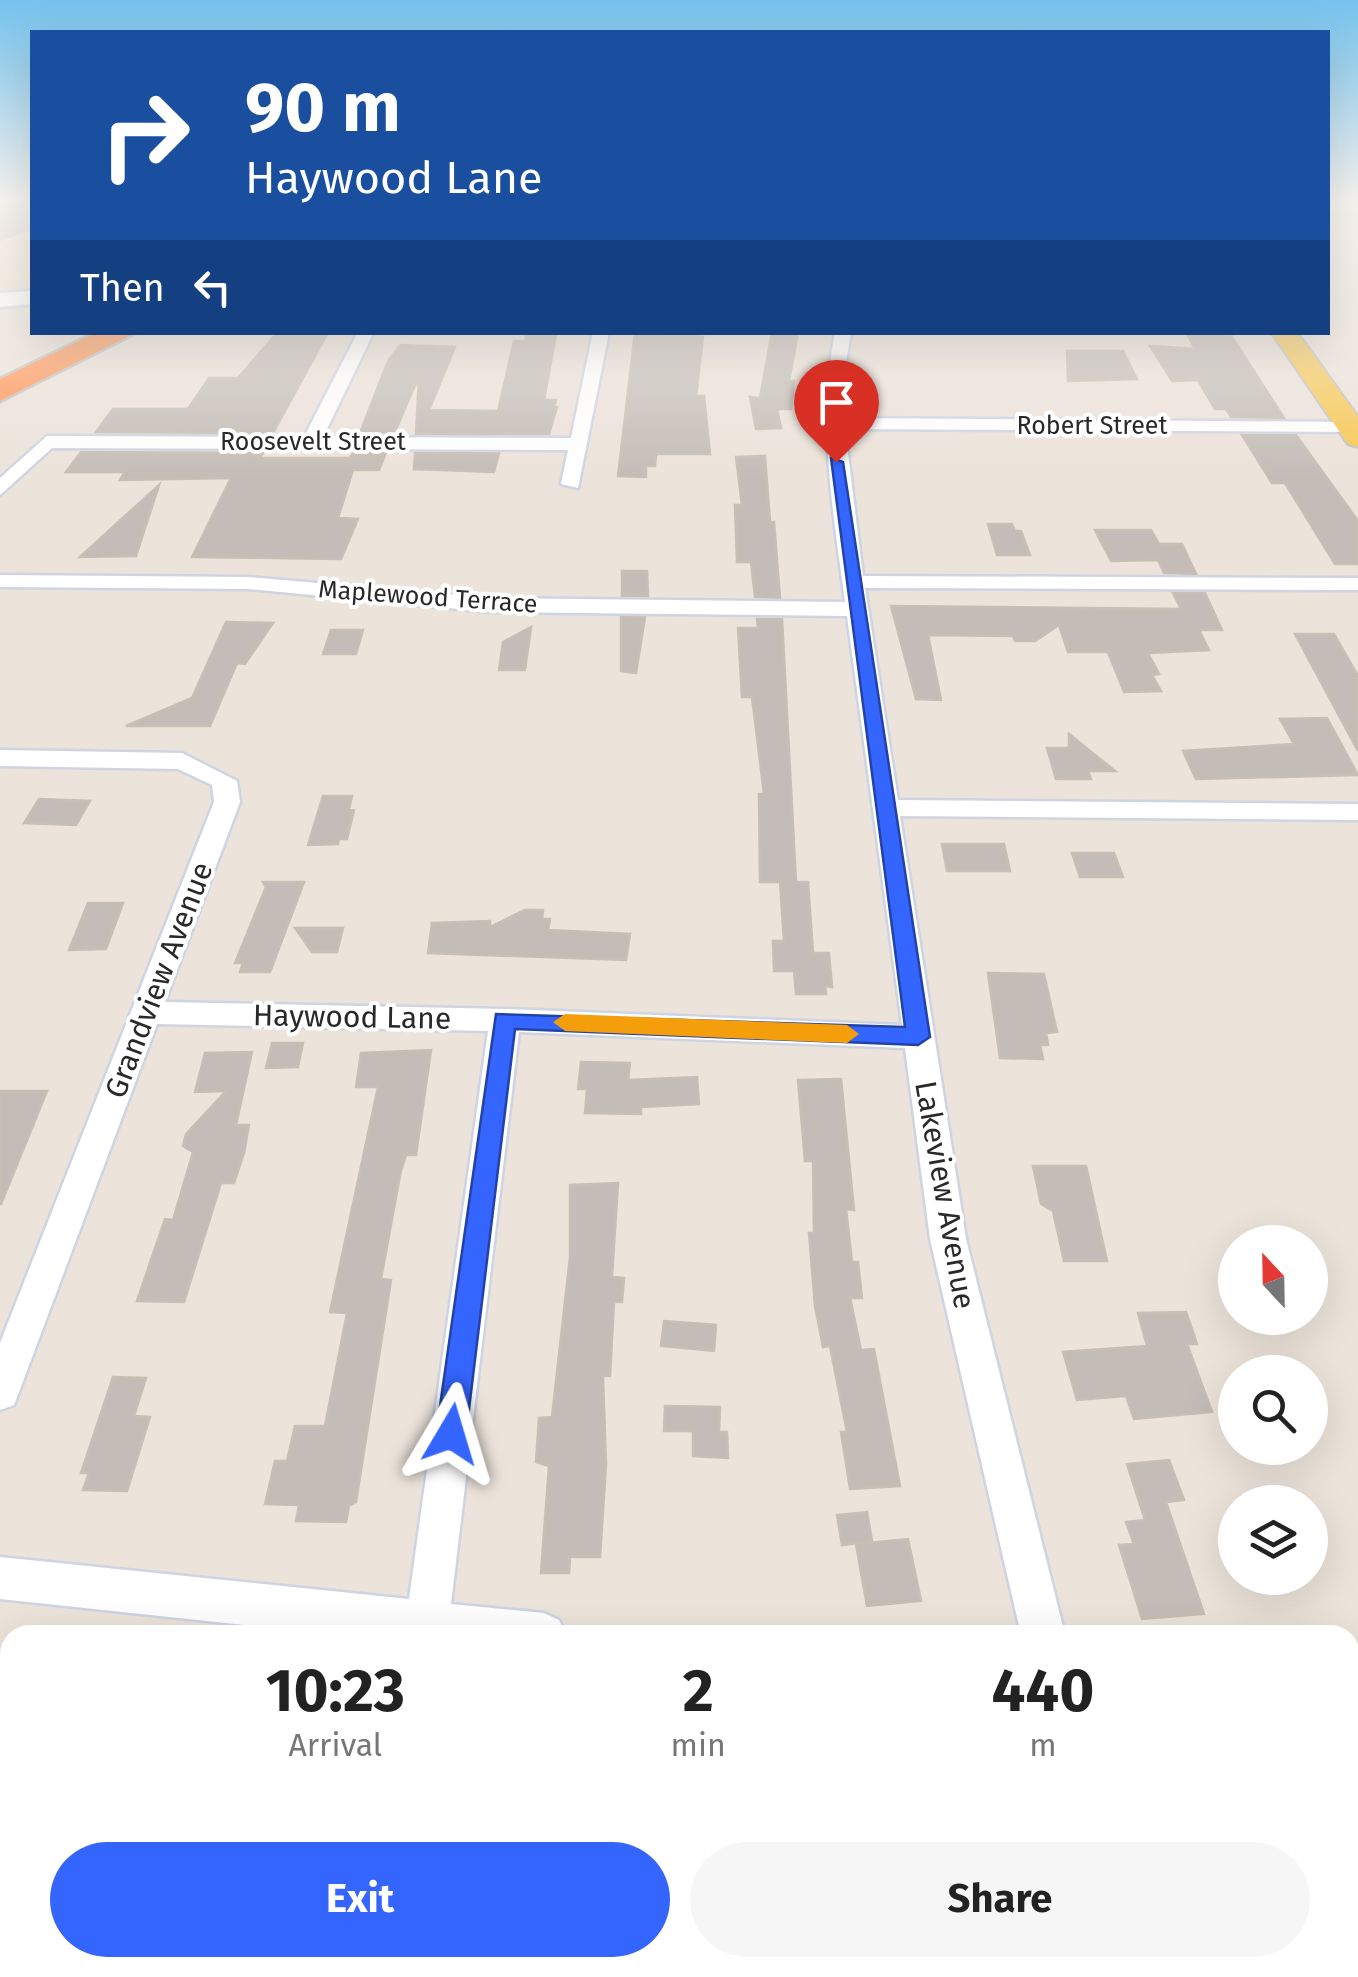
<!DOCTYPE html>
<html lang="en">
<head>
<meta charset="utf-8">
<style>
  :root { --surface:#fff; --page:#f6f6f6; --text:#222; --muted:#767676; --accent:#3465ff }
  body { margin:0; font-family:"Fira Sans",sans-serif; background:var(--page); color:var(--text); height:100vh; display:flex; flex-direction:column; font-size:38px; white-space:nowrap }
  * { box-sizing:border-box; margin:0 }
  p { font-size:32px; color:var(--muted) }
  .icon { flex:none; width:55px; height:55px; fill:none; stroke:currentColor; stroke-width:2; stroke-linecap:round; stroke-linejoin:round }
  .map { position:relative; flex:1; overflow:hidden }
  .side { position:absolute; left:0px; top:1625px; width:1360px; height:352px; display:flex; flex-direction:column; background:var(--surface); border-radius:30px 30px 0 0; box-shadow:0 10px 40px #0002 }
  .side>* { flex:none }
  .hud { position:absolute; left:30px; top:30px; width:1300px; height:305px; border-radius:0px; box-shadow:0 10px 40px #0002; background:#1a4fa0; color:#fff; overflow:hidden }
  .needle { width:65px; rotate:338deg }
  .fabs { position:absolute; left:1218px; top:1225px; display:grid; gap:20px }
  .fabs a { display:grid; place-items:center; width:110px; height:110px; border-radius:50%; background:var(--surface); box-shadow:0 10px 40px #0002; font-size:50px }
  .pin { position:absolute; display:grid; place-items:center; width:85px; height:85px; color:#fff; margin:-102px -42px; border-radius:50% 50% 50% 0; rotate:-45deg; box-shadow:0 0 10px #0007 }
  .pin .icon { rotate:45deg }
  .me { position:absolute; width:110px; margin:-55px; rotate:7deg; stroke-linejoin:round; filter:drop-shadow(0 0 8px #0008) }
  .turn { display:flex; align-items:center; gap:35px; height:210px; padding:0 50px; font-size:45px }
  .turn .icon { width:130px; height:130px; stroke-width:2.5 }
  .turn b { display:block; font-size:70px; line-height:85px }
  .then { display:flex; align-items:center; height:95px; padding:0 50px; background:#0003; gap:20px; font-size:38px }
  .eta { display:flex; justify-content:space-evenly; align-items:center; height:170px; text-align:center }
  .eta b { font-size:60px; font-weight:700; line-height:70px }
  .button { display:flex; gap:20px; margin-top:auto; padding:20px 50px }
  .button a { flex:1; height:115px; border-radius:60px; background:var(--accent); color:#fff; font-size:40px; font-weight:700; line-height:115px; text-align:center }
  .button a+a { background:var(--page); color:var(--text) }
  .map>svg:first-child { display:block }
  .education { fill:#efe0c8 }
  .building { fill:#c4bdb7; stroke:#c7bfb3; stroke-width:2.5 }
  .lines { fill:none; stroke-linecap:round; stroke-linejoin:round }
  .minor-casing { stroke:#cfd4e3; stroke-width:5 }
  .secondary-casing { stroke:#cfd4e3; stroke-width:6 }
  .primary-casing { stroke:#c3c3c3; stroke-width:4 }
  .motorway-casing { stroke:#c3c3c3; stroke-width:5 }
  .minor { fill:#fff; fill-rule:evenodd }
  .secondary { fill:#fff; fill-rule:evenodd }
  .primary { fill:#f7c854; fill-rule:evenodd }
  .motorway { fill:#ff9352; fill-rule:evenodd }
  .route { fill:#3465ff; stroke:#2242a6; stroke-width:2.5 }
  .slow { fill:#f59e0b }
  .labels { text-anchor:middle; stroke-width:8; stroke-linejoin:round; paint-order:stroke }
  .far-street-label { font-size:25px; fill:#292929; stroke:#fff }
  .street-label { font-size:30px; fill:#292929; stroke:#fff }
</style>
</head>
<body>
<div class="map">
<svg width="1358" height="1977" viewBox="0 0 1358 1977">
  <rect width="100%" height="100%" fill="#ece3da"/>
  <path class="education" d="M0,240H32V278L10,290H0Z"/>
  <path class="building" d="M0,202H32V229L0,240Z
    M635,332L703,337L696,396H704L710,454H656L655,466H646V477L618,476Z
    M772,332H798L789,381H794L791,409H777L781,428L756,429L750,397L760,398Z
    M1186,332H1229L1284,418L1231,417L1226,409H1215L1198,380L1172,381L1150,346L1195,349Z
    M556,334L544,400H556L554,407H557L549,434H416L419,376L394,434L360,433L388,361L400,345L455,347L429,410L498,411L514,341H525L526,335Z
    M275,335L326,336L273,433L96,432L113,409H188L209,378H238Z
    M1067,351H1123L1137,379L1068,381Z
    M1242,435H1296L1358,521V564H1335L1285,483H1272Z
    M81,452L263,453L260,458H350L353,453H386L379,470H353L338,518L358,519L341,559L192,557L231,478L120,480L125,472H66Z
    M415,453H499L494,472L414,469Z
    M765,456L770,522H774L780,598L755,597L751,562H737L735,505H742L736,457Z
    M159,485L136,556L80,557Z
    M988,524H1012L1015,531H1021L1030,555H997Z
    M1095,530H1151L1159,544H1182L1196,574L1164,573L1158,560L1111,561Z
    M622,571H647L648,596H622Z
    M1173,593H1205L1222,630H1199L1209,650L1148,653L1159,674L1152,675L1161,691L1124,692L1108,652H1068L1059,625L1035,641H1015L1013,636L928,635L941,700L916,699L891,606L1181,609Z
    M621,617H645L636,673L621,671Z
    M757,619H782L796,882H808L813,953H829L832,987L825,986L826,994H796L794,971H774L773,941H784L780,882H760L759,794H764L752,697H742L738,628H758Z
    M226,622L273,623L245,664L237,663L210,726H126L192,698Z
    M531,627L525,670H499L503,642Z
    M331,630H363L356,654H323Z
    M1295,634H1334L1358,676V751Z
    M1327,718L1358,775L1196,779L1183,751L1294,744L1280,719Z
    M1069,734L1115,771H1088L1091,779H1056L1047,748H1069Z
    M323,796H352L349,809L354,810L347,839H339L338,844L308,845Z
    M39,799L90,801L76,825L24,823Z
    M942,844H1004L1010,871H947Z
    M1072,853H1114L1123,877H1080Z
    M263,882H304L270,972H240L243,963H235L266,887Z
    M88,903H123L106,949L69,950Z
    M525,910H543L542,919H550L548,930L630,934L626,960L428,953L432,923L490,921V927Z
    M295,928H343L337,952H312Z
    M988,973L1044,974L1057,1032L1046,1033L1048,1045H1040L1043,1059L1000,1058Z
    M272,1043H303L298,1067L266,1068Z
    M431,1050L416,1155H406L401,1170L381,1279L391,1280L356,1502L349,1506L346,1522L296,1521L299,1505L265,1504L275,1461H287L295,1426H325L347,1313L330,1312L378,1087H356L361,1053Z
    M252,1052L236,1125H249L244,1153L234,1183H221L184,1302L137,1301L165,1219L173,1220L193,1152L183,1146L186,1134L226,1091L195,1092L205,1053Z
    M581,1062L630,1063L628,1080L697,1077L699,1104L641,1107V1114L585,1113L587,1089H578Z
    M841,1079L854,1210L846,1209L852,1262H858L862,1298H850L861,1350L874,1349L900,1486L850,1489L841,1432H847L830,1346L823,1347L815,1306L809,1233H814L813,1161H805L798,1080Z
    M0,1091H47L1,1204H0Z
    M1033,1166H1086L1107,1261H1064L1053,1211L1041,1204Z
    M618,1183L612,1277L624,1278L622,1302H614L610,1376H603L606,1465L600,1557H570L569,1573H541L549,1466L536,1462L539,1418L552,1417L570,1257V1185Z
    M1186,1312L1197,1344H1187L1212,1412L1134,1419L1126,1396L1077,1400L1063,1352L1147,1346L1138,1313Z
    M664,1321L716,1325L714,1351L661,1346Z
    M113,1377L146,1378L134,1416L150,1417L127,1491L83,1490L89,1473H81Z
    M665,1406L720,1407L719,1432H727L728,1458L693,1456V1431H664Z
    M1169,1460L1184,1500L1166,1502L1204,1614L1142,1619L1119,1545L1134,1544L1126,1522L1145,1520L1127,1464Z
    M867,1512L872,1541L842,1545L837,1515Z
    M908,1539L921,1601L867,1606L856,1544Z"/>
  <g class="lines">
    <g class="minor-casing">
      <path id="minor" d="M1328,204H1358V212H1328Z
        M358,332H374L323,437L571,438L593,332H609L578,488L561,484L568,450L52,448L0,495V478L47,436L304,437Z
        M835,332H851L844,374L845,418L1350,422L1358,425L1350,432L845,429L863,576L1358,578V590L865,588L898,800L1358,804V820L900,816L966,1239L1065,1635H1021L930,1239L905,1048L519,1032L451,1604L544,1613L559,1620L566,1635H338L0,1599V1557L409,1599L488,1031L157,1024L19,1392L14,1405L0,1410V1343L214,802L212,785L178,769L0,766V750L182,753L237,781L240,802L165,1002L505,1009L902,1025L847,616L491,612L248,589L0,587V575L248,577L491,598L845,602C833,511 817,423 835,332Z
        M1086,1968H1136L1138,1977H1088Z"/>
    </g>
    <g class="secondary-casing">
      <path id="secondary" d="M32,291V304L0,307V293Z"/>
    </g>
    <g class="primary-casing">
      <path id="primary" d="M1271,332H1297L1358,417V447L1348,444Z"/>
    </g>
    <g class="motorway-casing">
      <path id="motorway" d="M97,332H137L0,401V379Z"/>
    </g>
    <use href="#minor" class="minor"/>
    <use href="#secondary" class="secondary"/>
    <use href="#primary" class="primary"/>
    <use href="#motorway" class="motorway"/>
  </g>
  <linearGradient id="sky" x2="0" y2="1"><stop stop-color="#74c2ed"/><stop offset="0.42" stop-color="#f6f2ee"/><stop offset="1" stop-color="#f6f2ee" stop-opacity="0"/></linearGradient>
  <rect width="1358" height="478" fill="url(#sky)"/>
  <path class="route" d="M831,458L843,462L930,1037L918,1045L515,1029L466,1434L462,1444L451,1448L440,1444L436,1434L496,1014L905,1027Z"/>
  <path class="slow" d="M565,1014L847,1025L859,1034L847,1043L565,1031L553,1022Z"/>
  <g class="labels">
    <g class="far-street-label">
      <text x="1092" y="434">Robert Street</text>
      <text x="313" y="450">Roosevelt Street</text>
      <text transform="translate(428 596) rotate(4)" y="9">Maplewood Terrace</text>
    </g>
    <g class="street-label">
      <text transform="translate(159 980) rotate(-69)" y="10">Grandview Avenue</text>
      <text transform="translate(352 1017) rotate(1)" y="10">Haywood Lane</text>
      <text transform="translate(945 1195) rotate(80)" y="10">Lakeview Avenue</text>
    </g>
  </g>
</svg>
<div class="fabs">
<a><svg class="needle" viewBox="-14 -14 28 28"><path d="M0-13l5 13h-10z" fill="#e53935"/><path d="M0 13l5-13h-10z" fill="#767676"/></svg></a>
<a><svg class="icon" aria-label="search" viewBox="0 0 24 24"><circle cx="10" cy="10" r="6"/><path d="M15 15l6 6"/></svg></a>
<a><svg class="icon" aria-label="layers" viewBox="0 0 24 24"><path d="M12 4l9 5-9 5-9-5zM3 14l9 5 9-5"/></svg></a>
</div>
<div class="pin" style="left:836px;top:462px;background:#d93025"><svg class="icon" aria-label="arrive" viewBox="0 0 24 24"><path d="M6 21V4h12l-3 4 3 4H6"/></svg></div>
<svg class="me" style="left:451px;top:1434px" viewBox="-20 -20 40 40"><path d="M0-17L14 15 0 8-14 15z" fill="#3465ff" stroke="#fff" stroke-width="4"/></svg>
<div class="hud">
<div class="turn"><svg class="icon" aria-label="right" viewBox="0 0 24 24"><path d="M7 20v-9h11M14 6l5 5-5 5"/></svg><div><b>90 m</b>Haywood Lane</div></div>
<div class="then">Then<svg class="icon" aria-label="left" viewBox="0 0 24 24"><path d="M17 20v-9H6M10 6l-5 5 5 5"/></svg></div>
</div>
<section class="side">
<div class="eta">
<div><b>10:23</b><p>Arrival</p></div>
<div><b>2</b><p>min</p></div>
<div><b>440</b><p>m</p></div>
</div>
<div class="button"><a>Exit</a><a>Share</a></div>
</section>
</div>
</body>
</html>
